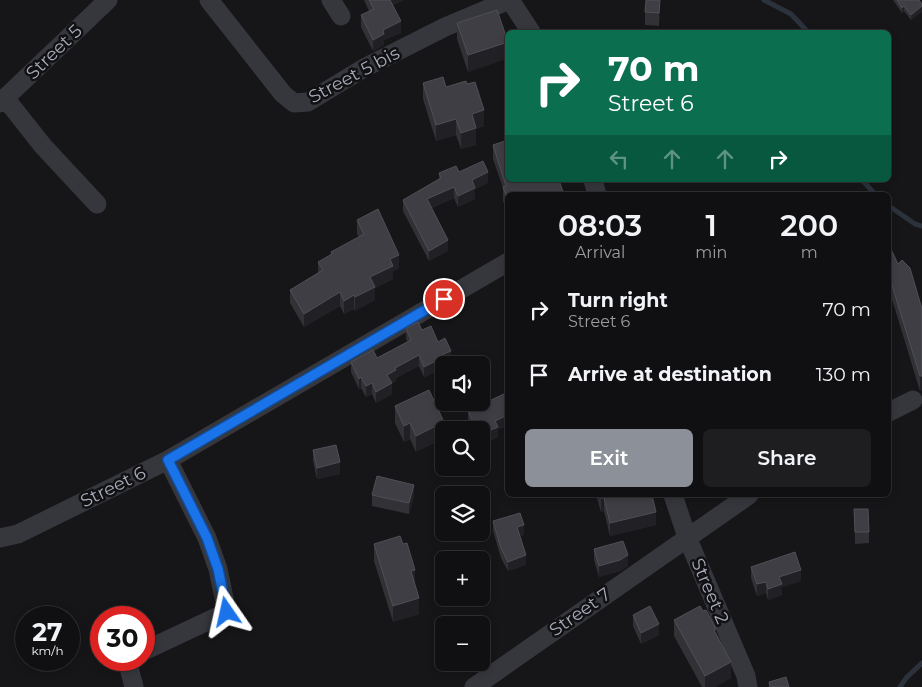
<!DOCTYPE html>
<html lang="en">
<head>
<meta charset="utf-8">
<style>
  :root { --surface:#101012; --page:#1e1e20; --text:#f1f3f6; --muted:#9c9d9f; --line:#303032; --accent:#8c9099 }
  body { margin:0; font-family:Montserrat,sans-serif; background:var(--page); color:var(--text); height:100vh; display:flex; flex-direction:column; font-size:19px; white-space:nowrap }
  * { box-sizing:border-box; margin:0 }
  p { font-size:16px; color:var(--muted) }
  .icon { flex:none; width:28px; height:28px; fill:none; stroke:currentColor; stroke-width:2; stroke-linecap:round; stroke-linejoin:round }
  .map { position:relative; flex:1; overflow:hidden }
  .panel { position:absolute; left:505px; top:192px; width:386px; height:305px; display:flex; flex-direction:column; background:var(--surface); border-radius:8px; box-shadow:0 2px 8px #0003,0 0 0 1px var(--line) }
  .panel>* { flex:none }
  .banner { position:absolute; left:505px; top:30px; width:386px; height:152px; border-radius:8px; box-shadow:0 2px 8px #0003,0 0 0 1px var(--line); background:#0b6e4f; color:#fff; overflow:hidden }
  .controls { position:absolute; left:435px; top:356px; display:grid; gap:10px }
  .controls a { display:grid; place-items:center; width:55px; height:55px; border-radius:8px; background:var(--surface); box-shadow:0 2px 8px #0003,0 0 0 1px var(--line); font-size:25px }
  .speed { position:absolute; left:15px; top:606px; display:flex; gap:10px; font-size:25px; font-weight:700; text-align:center }
  .speed>* { display:grid; place-content:center; width:65px; height:65px; border-radius:50%; background:var(--surface); box-shadow:0 2px 8px #0003,0 0 0 1px var(--line); line-height:1 }
  .speed small { font-size:12px; font-weight:400 }
  .speed .limit { border:8px solid #d22; background:#fff; color:#111 }
  .pin { position:absolute; display:grid; place-items:center; width:42px; height:42px; color:#fff; margin:-21px; border:2px solid #fff; border-radius:50%; box-shadow:0 1px 5px #0007 }
  .me { position:absolute; width:55px; margin:-28px; rotate:349deg; stroke-linejoin:round; filter:drop-shadow(0 0 4px #0008) }
  .turn { display:flex; align-items:center; gap:18px; height:105px; padding:0 20px; font-size:22px }
  .turn .icon { width:65px; height:65px; stroke-width:2.5 }
  .turn b { display:block; font-size:35px; line-height:42px }
  .lanes { display:flex; align-items:center; height:48px; padding:0 20px; background:#0003; justify-content:center; gap:25px; direction:ltr }
  .lanes .off { opacity:.35 }
  .eta { display:flex; justify-content:space-evenly; align-items:center; height:85px; text-align:center }
  .eta b { font-size:30px; font-weight:600; line-height:35px }
  .action { display:flex; gap:10px; margin-top:auto; padding:10px 20px }
  .action a { flex:1; height:58px; border-radius:8px; background:var(--accent); color:#fff; font-size:20px; font-weight:600; line-height:58px; text-align:center }
  .action a+a { background:var(--page); color:var(--text) }
  ul { padding:0; list-style:none }
  li { display:flex; align-items:center; gap:15px; height:65px; padding:0 20px }
  li div { flex:1 }
  li b { display:block; font-size:19px }
  li em { font-style:normal }
  .map>svg:first-child { display:block }
  .lines { fill:none; stroke-linecap:round; stroke-linejoin:round }
  .stream { stroke:#2b323c; stroke-width:5 }
  .minor { stroke:#36373d; stroke-width:19 }
  .wall { fill:#323136 }
  .shaded-wall { fill:#212024 }
  .building { fill:#3e3e44; stroke:#4f4f56 }
  .route-casing { stroke:#114b97; stroke-width:12 }
  .route { stroke:#1a73e8; stroke-width:9 }
  .labels { text-anchor:middle; stroke-width:5; stroke-linejoin:round; paint-order:stroke }
  .street-label { font-size:18px; fill:#a7aab8; stroke:#111013 }
</style>
</head>
<body>
<div class="map">
<svg width="922" height="687" viewBox="0 0 922 687">
  <rect width="100%" height="100%" fill="#161518"/>
  <g class="lines">
    <path class="stream" d="M764,0L791,14L808,32
      M862,180L876,195
      M889,206L915,224L922,226
      M900,687L907,677L922,663"/>
    <path class="minor" d="M209,0L283,94L294,103L308,102L364,68L445,27L509,0
      M331,0L341,16
      M510,0L531,32
      M5,98L43,146L97,204
      M0,103L108,0
      M593,180L597,195
      M889,412L913,400
      M673,495L687,537L746,676L748,687
      M0,538L18,534L168,460L508,262
      M144,651L227,612L218,569L207,538L168,460
      M127,660L134,687
      M474,687L749,495"/>
  </g>
  <path class="wall" d="M364,0H404L393,5L401,33L384,40V45L373,51L361,27V15L369,11Z
    M660,0L659,26L645,25V12Z
    M893,0H919L922,4V12L911,20L904,11L902,13Z
    M457,23L508,41V58L468,72L457,39Z
    M423,83L446,87L484,126L476,129V145L461,149L456,135L436,141L423,99Z
    M493,145L508,180L563,195H508V215L503,201V188L493,159Z
    M459,172L488,183L475,189V199L458,207L454,198L432,208L448,251L429,261L403,211V200L439,179V173Z
    M357,220L399,268L393,271V279L375,288V300L355,311L354,309L344,314L340,306L304,327L290,303V290L318,273V262L331,255V252L359,237L357,234Z
    M889,245L898,264L922,309V390L920,391L891,296L889,297Z
    M406,328L422,330L438,342L451,361L436,368V372L424,377L419,366L396,378V381L392,383V394L376,403L372,394L366,397L361,388L359,389L351,372V362L377,358L408,342L406,339Z
    M429,390L416,452L410,439L404,442L395,423V406Z
    M468,411L498,430V437L486,443L481,430H472L468,422Z
    M313,450L340,474L317,479L313,461Z
    M372,495L414,496L409,514L372,506Z
    M596,495H659L652,497L656,525L610,536L604,511L601,512Z
    M854,509L869,532V543L855,544Z
    M493,521L524,535L520,536L526,565L508,571L501,558L493,531Z
    M374,544H403L415,584L419,614L393,622L374,561Z
    M594,549L628,566L620,571L599,577L594,560Z
    M751,567L801,581L782,587V595L768,600L766,593L757,596L751,578Z
    M703,611L716,634L731,678L715,687H702L674,636V620Z
    M633,615L659,635L641,644L633,626Z"/>
  <path class="shaded-wall" d="M389,0H404L389,7Z
    M904,6V11L902,13V8Z
    M922,6V12L911,20V15Z
    M401,21V33L384,40V45L373,51V40L383,30Z
    M508,42V58L468,72V55Z
    M484,110V126L476,129V145L461,149V133L472,114Z
    M456,119V135L436,141V125Z
    M488,172V183L475,189V199L458,207V196L472,180Z
    M454,187V198L427,210V199Z
    M563,192V195H554Z
    M448,240V251L429,261V251Z
    M399,255V268L393,271V279L375,288V300L355,311V297L370,277L390,259Z
    M891,282V296L889,297V283Z
    M340,292V306L304,327V314Z
    M354,295V309L344,314V301Z
    M451,351V361L436,368V372L424,377V367L435,358Z
    M419,355V366L396,378V381L387,386V375L395,368Z
    M920,376H922V390L920,391Z
    M361,377V388L359,389V379Z
    M372,383V394L366,397V386Z
    M392,383V394L376,403V392Z
    M508,415V426L498,430V437L486,443V432L495,421Z
    M444,422V439L416,452V436Z
    M410,423V439L404,442V426Z
    M483,427V437L481,438V430H477Z
    M340,462V474L317,479V468Z
    M414,485V496L409,514V503Z
    M649,495H659L649,498Z
    M601,498H604V511L601,512Z
    M656,512V525L610,536V523Z
    M524,525V535L517,537V527Z
    M526,555V565L508,571V562Z
    M628,555V566L620,571L599,577V566Z
    M415,570V586L411,571Z
    M801,570V581L782,587V595L768,600V589L779,577Z
    M766,582V593L757,596V584Z
    M419,598V614L393,622V606Z
    M659,624V635L641,644V633Z
    M731,662V678L715,687H705V676Z"/>
  <path class="building" d="M369,0H390L401,21L383,30L384,34L373,40L361,15L374,9Z
    M646,0H660L659,13L645,12Z
    M897,0H919L922,4V6L911,15L904,6L902,8Z
    M497,10L508,42L468,55L457,23Z
    M443,77L446,87L466,81L467,84L475,82L484,110L472,114L476,128L461,133L456,119L436,125L423,83Z
    M508,140V180H559L563,192L554,195H508V201L503,187L506,186L493,145Z
    M483,161L488,172L472,180L475,188L458,196L454,187L427,199L448,240L429,251L403,200L441,178L439,173L456,166L459,172Z
    M378,209L399,255L390,259L393,266L370,277L375,287L355,297L354,295L344,301L340,292L304,314L290,290L323,270L318,262L332,254L331,252L364,234L357,220Z
    M889,245L898,264L902,260L910,268L922,309V376H920L891,282L889,283Z
    M418,322L422,330L431,326L438,342L445,338L451,351L435,358L436,361L424,367L419,355L395,368L396,370L387,375L392,383L376,392L372,383L366,386L361,377L359,379L351,362L373,350L377,358L411,340L406,328Z
    M429,390L444,422L416,436L410,423L404,426L395,406Z
    M508,392V415L495,421L498,427L486,432L483,427L477,430L468,411Z
    M336,445L340,462L317,468L313,450Z
    M377,476L414,485L409,503L372,495Z
    M600,495H652L656,512L610,523L604,498H601Z
    M854,509H868L869,532H855Z
    M520,513L524,525L517,527L526,555L508,562L501,548L493,521Z
    M400,536L403,544L407,543L415,570L411,571L419,598L393,606L374,544Z
    M623,541L628,555L620,560L599,566L594,549Z
    M795,552L801,570L779,577L782,584L768,589L766,582L757,584L751,567Z
    M650,606L659,624L641,633L633,615Z
    M700,606L703,611L706,610L716,629L714,630L731,662L705,676L674,620Z
    M786,677L789,687H770L769,682Z"/>
  <g class="lines">
    <g class="route-casing">
      <path id="route" d="M227,612L218,569L207,538L168,460L444,299"/>
    </g>
    <use href="#route" class="route"/>
  </g>
  <g class="labels">
    <g class="street-label">
      <text transform="translate(54 52) rotate(-44)" y="6">Street 5</text>
      <text transform="translate(354 75) rotate(-28)" y="6">Street 5 bis</text>
      <text transform="translate(113 487) rotate(-26)" y="6">Street 6</text>
      <text transform="translate(710 591) rotate(67)" y="6">Street 2</text>
      <text transform="translate(580 612) rotate(-35)" y="6">Street 7</text>
    </g>
  </g>
</svg>
<div class="controls">
<a><svg class="icon" aria-label="sound" viewBox="0 0 24 24"><path d="M4 9h4l5-4v14l-5-4H4zM17 9q2 3 0 6"/></svg></a>
<a><svg class="icon" aria-label="search" viewBox="0 0 24 24"><circle cx="10" cy="10" r="6"/><path d="M15 15l6 6"/></svg></a>
<a><svg class="icon" aria-label="layers" viewBox="0 0 24 24"><path d="M12 4l9 5-9 5-9-5zM3 14l9 5 9-5"/></svg></a>
<a>+</a>
<a>−</a>
</div>
<div class="speed"><div>27<small>km/h</small></div><div class="limit">30</div></div>
<div class="pin" style="left:444px;top:299px;background:#d93025"><svg class="icon" aria-label="arrive" viewBox="0 0 24 24"><path d="M6 21V4h12l-3 4 3 4H6"/></svg></div>
<svg class="me" style="left:227px;top:612px" viewBox="-20 -20 40 40"><path d="M0-17L14 15 0 8-14 15z" fill="#1a73e8" stroke="#fff" stroke-width="4"/></svg>
<div class="banner">
<div class="turn"><svg class="icon" aria-label="right" viewBox="0 0 24 24"><path d="M7 20v-9h11M14 6l5 5-5 5"/></svg><div><b>70 m</b>Street 6</div></div>
<div class="lanes"><svg class="icon off" aria-label="left" viewBox="0 0 24 24"><path d="M17 20v-9H6M10 6l-5 5 5 5"/></svg><svg class="icon off" aria-label="ahead" viewBox="0 0 24 24"><path d="M12 20V5M6 11l6-6 6 6"/></svg><svg class="icon off" aria-label="ahead" viewBox="0 0 24 24"><path d="M12 20V5M6 11l6-6 6 6"/></svg><svg class="icon" aria-label="right" viewBox="0 0 24 24"><path d="M7 20v-9h11M14 6l5 5-5 5"/></svg></div>
</div>
<section class="panel">
<div class="eta">
<div><b>08:03</b><p>Arrival</p></div>
<div><b>1</b><p>min</p></div>
<div><b>200</b><p>m</p></div>
</div>
<ul>
<li><svg class="icon" aria-label="right" viewBox="0 0 24 24"><path d="M7 20v-9h11M14 6l5 5-5 5"/></svg><div><b>Turn right</b><p>Street 6</p></div><em>70 m</em></li>
<li><svg class="icon" aria-label="arrive" viewBox="0 0 24 24"><path d="M6 21V4h12l-3 4 3 4H6"/></svg><div><b>Arrive at destination</b></div><em>130 m</em></li>
</ul>
<div class="action"><a>Exit</a><a>Share</a></div>
</section>
</div>
</body>
</html>
